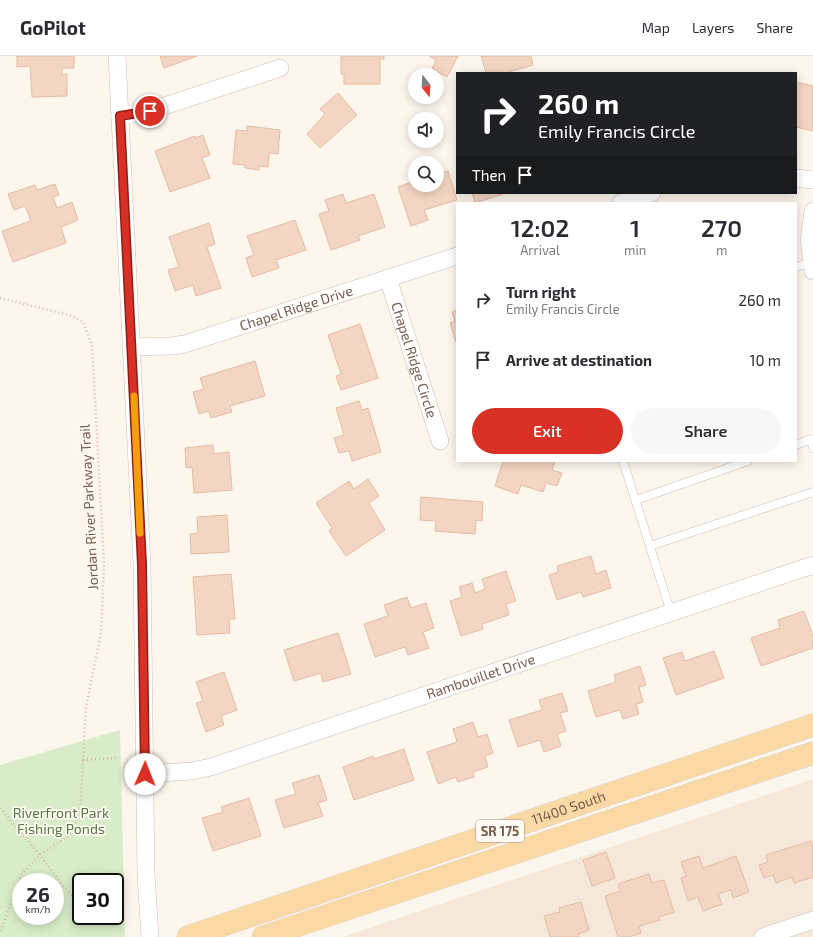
<!DOCTYPE html>
<html lang="en">
<head>
<meta charset="utf-8">
<style>
  :root { --surface:#fff; --page:#f7f7f7; --text:#2b2b33; --muted:#7c7c81; --line:#e1e1e2; --accent:#d93025 }
  body { margin:0; font-family:"Exo 2",sans-serif; background:var(--page); color:var(--text); height:100vh; display:flex; flex-direction:column; font-size:15px; white-space:nowrap }
  * { box-sizing:border-box; margin:0 }
  p { font-size:13px; color:var(--muted) }
  .icon { flex:none; width:22px; height:22px; fill:none; stroke:currentColor; stroke-width:2; stroke-linecap:round; stroke-linejoin:round }
  .map { position:relative; flex:1; overflow:hidden }
  .side { position:absolute; left:456px; top:146px; width:341px; height:260px; display:flex; flex-direction:column; background:var(--surface); border-radius:0px; box-shadow:0 2px 10px #0003 }
  .side>* { flex:none }
  .guide { position:absolute; left:456px; top:16px; width:341px; height:122px; border-radius:0px; box-shadow:0 2px 10px #0003; background:#202124; color:#fff; overflow:hidden }
  .needle { width:26px; rotate:162deg }
  .controls { position:absolute; left:408px; top:12px; display:grid; gap:8px }
  .controls a { display:grid; place-items:center; width:36px; height:36px; border-radius:50%; background:var(--surface); box-shadow:0 2px 10px #0003; font-size:20px }
  .speed { position:absolute; left:12px; top:817px; display:flex; gap:8px; font-size:20px; font-weight:700; text-align:center }
  .speed>* { display:grid; place-content:center; width:52px; height:52px; border-radius:50%; background:var(--surface); box-shadow:0 2px 10px #0003; line-height:1 }
  .speed small { font-size:10px; font-weight:400 }
  .speed .limit { border:2px solid #111; border-radius:6px; background:#fff; color:#111 }
  .pin { position:absolute; display:grid; place-items:center; width:34px; height:34px; color:#fff; margin:-17px; border:2px solid #fff; border-radius:50%; box-shadow:0 1px 4px #0007 }
  .me { position:absolute; width:44px; margin:-22px; rotate:1deg; stroke-linejoin:round; filter:drop-shadow(0 0 3px #0008) }
  .turn { display:flex; align-items:center; gap:14px; height:84px; padding:0 16px; font-size:18px }
  .turn .icon { width:52px; height:52px; stroke-width:2.5 }
  .turn b { display:block; font-size:28px; line-height:34px }
  .then { display:flex; align-items:center; height:38px; padding:0 16px; background:#0003; gap:8px; font-size:15px }
  .eta { display:flex; justify-content:space-evenly; align-items:center; height:68px; text-align:center }
  .eta b { font-size:24px; font-weight:600; line-height:28px }
  .button { display:flex; gap:8px; margin-top:auto; padding:8px 16px }
  .button a { flex:1; height:46px; border-radius:24px; background:var(--accent); color:#fff; font-size:16px; font-weight:600; line-height:46px; text-align:center }
  .button a+a { background:var(--page); color:var(--text) }
  ul { padding:0; list-style:none }
  li { display:flex; align-items:center; gap:12px; height:60px; padding:0 16px }
  li div { flex:1 }
  li b { display:block; font-size:15px }
  li em { font-style:normal }
  header { display:flex; align-items:center; gap:24px; box-sizing:border-box; height:56px; padding:0 20px; background:var(--surface); border-bottom:1px solid var(--line) }
  header strong { font-size:19px }
  nav { display:flex; gap:22px; margin-inline-start:auto; font-size:14px }
  .map>svg:first-child { display:block }
  .residential { fill:#f5e8da }
  .green { fill:#d8ecc9; fill-rule:evenodd }
  .building { fill:#f3d5c3; stroke:#e6bba3 }
  .lines { fill:none; stroke-linecap:round; stroke-linejoin:round }
  .service-casing { stroke:#d1beb0; stroke-width:9 }
  .minor-casing { stroke:#d1beb0; stroke-width:18 }
  .primary-casing { stroke:#dad1cd; stroke-width:23 }
  .path { stroke:#d9b8a5; stroke-width:2.5; stroke-dasharray:1 3; stroke-linecap:butt }
  .service { stroke:#fff; stroke-width:8 }
  .minor { stroke:#fff; stroke-width:17 }
  .primary { stroke:#fbd9a5; stroke-width:22 }
  .route-casing { stroke:#8d1f18; stroke-width:10 }
  .route { stroke:#d93025; stroke-width:7 }
  .slow { stroke:#f59e0b; stroke-width:7 }
  .labels { text-anchor:middle; stroke-width:3.5; stroke-linejoin:round; paint-order:stroke }
  .shield { fill:#fffaf3; stroke:#a28b7f; stroke-width:1 }
  .shield-label { font-size:13px; font-weight:bold; fill:#7a5c4d }
  .street-label { font-size:14px; fill:#7a5c4d; stroke:#fffaf3 }
  .park-label { font-size:14px; fill:#537a41; stroke:#fffaf3 }
</style>
</head>
<body>
<header>
<strong>GoPilot</strong>
<nav><a>Map</a><a>Layers</a><a>Share</a></nav>
</header>
<div class="map">
<svg width="813" height="881" viewBox="0 0 813 881">
  <rect width="100%" height="100%" fill="#fdf6ec"/>
  <path class="residential" d="M813,723V881H343Z"/>
  <path class="green" d="M120,674L125,881H0V709ZM21,826H55V860H21ZM81,826H115V860H81Z"/>
  <path class="building" d="M17,0H74V12H62V19L67,18V40L32,41L30,10L17,11Z
    M160,0H197L164,12Z
    M341,0H384V3H380V28H344V18H341Z
    M429,0H458L447,21L432,13L436,4Z
    M481,0H531L533,9L505,17H486Z
    M796,26L813,30V75L796,71Z
    M338,37L357,59L320,92L307,78L325,58L320,53Z
    M247,70L280,74L278,98L269,97L268,111L259,110V114L245,112V109L233,108L236,74L247,75Z
    M203,79L210,99L202,102L210,122L170,136L155,95L195,80V82Z
    M448,115L457,144L424,154L428,164L411,170L398,131L415,125V129H437V118Z
    M55,128L59,139L53,141L57,152L72,146L78,164L61,171L66,187L13,206L2,175L31,165L25,150L14,154L8,138L35,129L37,134Z
    M472,137H503V138L475,147Z
    M343,138L346,147L374,138L385,171L358,180L360,184L331,194L319,158L329,155L325,144Z
    M295,164L306,194L276,204L279,212L252,221L246,202L254,199L247,180Z
    M209,167L215,188L207,191L221,232L196,240L193,229L175,235L168,214L179,211L169,181Z
    M457,254V285L456,286L450,267L455,265L452,256Z
    M360,268L378,322L341,334L336,320L341,318L328,279Z
    M255,305L265,340L230,350L232,356L211,362L209,355L199,358L193,336L204,333L200,322Z
    M359,345L362,354L368,352L381,396L352,405L349,395L339,397L334,382L344,379L336,352Z
    M213,389L214,398L229,396L232,434L194,437L192,411L186,412L185,392Z
    M503,405H555L552,414L562,417L557,430L546,427L543,436L521,429L518,438L495,430Z
    M368,423L379,440L369,447L385,474L346,500L329,475L332,472L316,447L349,425L354,433Z
    M421,441L483,446L482,465L476,464L475,478L435,475L436,465L420,464Z
    M227,459L229,496L191,498L190,478L198,477L197,461Z
    M591,500L596,518L606,514L611,532L583,541L581,536L557,544L549,519L558,516L557,510Z
    M506,515L516,545L506,548L509,559L482,568L483,573L461,580L450,545L462,541L459,531L472,527L475,537L485,533L482,523Z
    M231,518L235,563H229L230,577L197,579L193,521Z
    M407,541L411,552L426,547L434,572L423,576L429,592L408,599L405,591L375,601L364,568L388,560L384,549Z
    M804,555L813,580V592L761,610L751,582L780,572L778,564Z
    M338,577L351,618L323,626L321,617L294,625L284,594Z
    M714,595L724,622L676,639L663,602L682,596L685,605Z
    M640,610L646,629L639,631L643,646L636,648L639,658L623,663L620,654L596,661L588,635L616,626L614,619Z
    M224,616L237,654L221,660L224,669L206,676L196,647L203,645L196,626Z
    M562,637L568,655L560,657L566,675L557,678L561,690L544,696L540,684L518,691L509,664L542,654L539,644Z
    M473,666L478,681L487,678L493,697L485,700L488,711L473,716L474,721L458,726L456,721L438,728L427,696L457,686L453,673Z
    M404,693L414,724L354,744L343,711L373,700L374,703Z
    M319,719L327,744L318,747L323,760L284,772L275,744L296,738L292,727Z
    M249,742L261,780L213,795L202,762L223,756L221,751Z
    M811,785L813,792V821L794,827L792,821L776,827L773,819L764,822L759,809L768,806L766,799Z
    M606,796L615,822L592,830L583,804Z
    M699,800L703,812L736,800L749,836L733,842L731,834L718,838L722,848L703,855L698,841L688,845L681,822L686,820L681,806Z
    M649,818L652,827L664,824L674,856L659,861L660,864L639,870L641,877L628,881H618L605,840L620,835L618,828Z
    M581,846L589,874L578,878L579,881H550L544,860L560,856L559,852Z"/>
  <g class="lines">
    <g class="service-casing">
      <path id="service" d="M796,211L811,206
        M796,389L811,383L813,392
        M623,405L671,557
        M636,444L748,405
        M650,490L813,436"/>
    </g>
    <g class="minor-casing">
      <g id="minor">
        <path d="M117,0L142,509L146,819L150,881"/>
        <path d="M120,60L149,55L280,12"/>
        <path d="M796,122L813,124"/>
        <path d="M621,147L652,137"/>
        <path d="M813,155L809,184L813,215"/>
        <path id="s1" d="M388,222L440,385"/>
        <path id="s2" d="M132,291L172,290L185,288L457,200"/>
        <path id="s3" d="M145,718L192,715L211,711L813,509"/>
        <path d="M763,881L813,864"/>
      </g>
    </g>
    <g class="primary-casing">
      <g id="primary">
        <path id="s4" d="M188,881L813,669"/>
        <path d="M263,881L813,697"/>
      </g>
    </g>
    <path class="path" d="M0,242L69,259L83,266L92,289L104,507L101,577L86,651L80,756L70,779L40,799L64,831L81,849
      M83,704L117,702
      M0,752L40,799L21,819L0,876
      M95,860L113,870"/>
    <use href="#service" class="service"/>
    <use href="#minor" class="minor"/>
    <use href="#primary" class="primary"/>
  </g>
  <g class="lines">
    <g class="route-casing">
      <path id="route" d="M145,718L142,509L120,60L150,55"/>
    </g>
    <use href="#route" class="route"/>
    <path class="slow" d="M134,340L140,477"/>
  </g>
  <g class="labels">
    <rect class="shield" x="476" y="764" width="48" height="22" rx="3"/>
    <g class="shield-label">
      <text x="500" y="780">SR 175</text>
    </g>
    <g class="street-label">
      <text dy="5" stroke="none"><textPath href="#s2" startOffset="170">Chapel Ridge Drive</textPath></text>
      <text dy="5" stroke="none"><textPath href="#s1" startOffset="86">Chapel Ridge Circle</textPath></text>
      <text transform="translate(89 451) rotate(-93)" y="5">Jordan River Parkway Trail</text>
      <text dy="5" stroke="none"><textPath href="#s3" startOffset="351">Rambouillet Drive</textPath></text>
      <text dy="5" stroke="none"><textPath href="#s4" startOffset="402">11400 South</textPath></text>
    </g>
    <g class="park-label">
      <text x="61" y="762">Riverfront Park<tspan x="61" dy="16">Fishing Ponds</tspan></text>
    </g>
  </g>
</svg>
<div class="controls">
<a><svg class="needle" viewBox="-14 -14 28 28"><path d="M0-13l5 13h-10z" fill="#e53935"/><path d="M0 13l5-13h-10z" fill="#7c7c81"/></svg></a>
<a><svg class="icon" aria-label="sound" viewBox="0 0 24 24"><path d="M4 9h4l5-4v14l-5-4H4zM17 9q2 3 0 6"/></svg></a>
<a><svg class="icon" aria-label="search" viewBox="0 0 24 24"><circle cx="10" cy="10" r="6"/><path d="M15 15l6 6"/></svg></a>
</div>
<div class="speed"><div>26<small>km/h</small></div><div class="limit">30</div></div>
<div class="pin" style="left:150px;top:55px;background:#d93025"><svg class="icon" aria-label="arrive" viewBox="0 0 24 24"><path d="M6 21V4h12l-3 4 3 4H6"/></svg></div>
<svg class="me" style="left:145px;top:718px" viewBox="-20 -20 40 40"><circle r="19" fill="#fff"/><path d="M0-13L10 11 0 6-10 11z" fill="#d93025"/></svg>
<div class="guide">
<div class="turn"><svg class="icon" aria-label="right" viewBox="0 0 24 24"><path d="M7 20v-9h11M14 6l5 5-5 5"/></svg><div><b>260 m</b>Emily Francis Circle</div></div>
<div class="then">Then<svg class="icon" aria-label="arrive" viewBox="0 0 24 24"><path d="M6 21V4h12l-3 4 3 4H6"/></svg></div>
</div>
<section class="side">
<div class="eta">
<div><b>12:02</b><p>Arrival</p></div>
<div><b>1</b><p>min</p></div>
<div><b>270</b><p>m</p></div>
</div>
<ul>
<li><svg class="icon" aria-label="right" viewBox="0 0 24 24"><path d="M7 20v-9h11M14 6l5 5-5 5"/></svg><div><b>Turn right</b><p>Emily Francis Circle</p></div><em>260 m</em></li>
<li><svg class="icon" aria-label="arrive" viewBox="0 0 24 24"><path d="M6 21V4h12l-3 4 3 4H6"/></svg><div><b>Arrive at destination</b></div><em>10 m</em></li>
</ul>
<div class="button"><a>Exit</a><a>Share</a></div>
</section>
</div>
</body>
</html>
